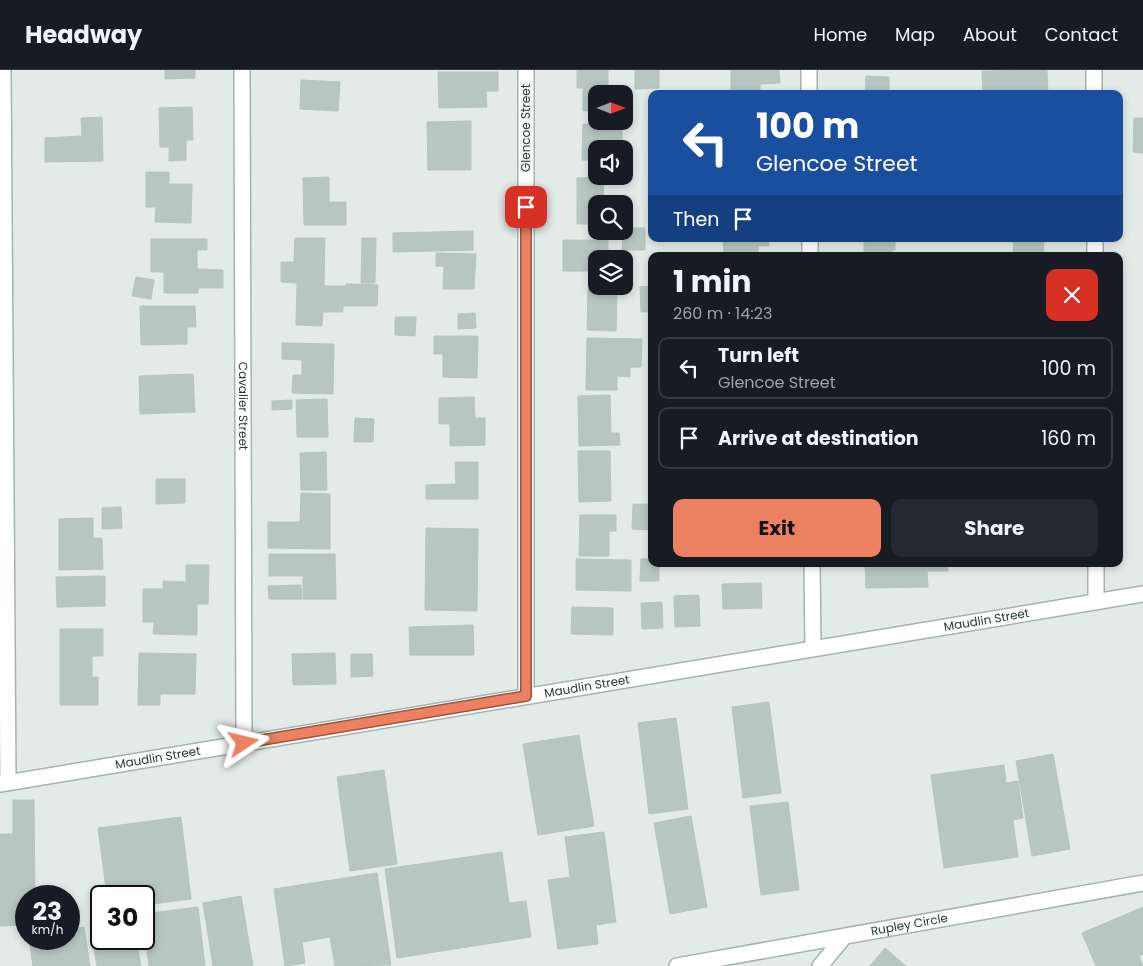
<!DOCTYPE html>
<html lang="en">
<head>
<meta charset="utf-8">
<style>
  :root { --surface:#171b24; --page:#242831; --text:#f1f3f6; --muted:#9ea1a6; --line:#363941; --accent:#eb8160 }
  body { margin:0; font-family:Poppins,sans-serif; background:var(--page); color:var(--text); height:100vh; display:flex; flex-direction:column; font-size:19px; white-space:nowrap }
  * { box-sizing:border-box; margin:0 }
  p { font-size:16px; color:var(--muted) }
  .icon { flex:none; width:28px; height:28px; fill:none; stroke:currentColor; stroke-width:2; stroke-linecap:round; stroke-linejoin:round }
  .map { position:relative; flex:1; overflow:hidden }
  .details { position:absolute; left:648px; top:182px; width:475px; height:315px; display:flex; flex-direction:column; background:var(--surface); border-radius:10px; box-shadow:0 2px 8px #0003 }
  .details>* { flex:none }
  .top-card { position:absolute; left:648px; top:20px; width:475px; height:152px; border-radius:10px; box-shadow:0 2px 8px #0003; background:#1a4fa0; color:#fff; overflow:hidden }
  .needle { width:32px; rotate:90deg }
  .tools { position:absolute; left:588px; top:15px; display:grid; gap:10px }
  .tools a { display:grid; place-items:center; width:45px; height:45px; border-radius:10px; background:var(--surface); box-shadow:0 2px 8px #0003; font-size:25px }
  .speed { position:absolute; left:15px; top:815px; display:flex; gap:10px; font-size:25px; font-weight:700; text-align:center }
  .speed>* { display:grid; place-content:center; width:65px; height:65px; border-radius:50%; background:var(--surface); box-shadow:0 2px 8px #0003; line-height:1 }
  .speed small { font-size:12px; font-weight:400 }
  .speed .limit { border:2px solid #111; border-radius:8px; background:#fff; color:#111 }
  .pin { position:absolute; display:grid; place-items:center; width:42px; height:42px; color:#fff; margin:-21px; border-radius:10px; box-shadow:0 2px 8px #0006 }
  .me { position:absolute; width:55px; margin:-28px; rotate:80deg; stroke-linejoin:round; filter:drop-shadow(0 0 4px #0008) }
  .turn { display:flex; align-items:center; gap:18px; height:105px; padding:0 25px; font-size:22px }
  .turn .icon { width:65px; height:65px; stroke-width:2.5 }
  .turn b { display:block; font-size:35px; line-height:42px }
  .then { display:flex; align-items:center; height:48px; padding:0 25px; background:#0003; gap:10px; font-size:19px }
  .round { display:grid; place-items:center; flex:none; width:52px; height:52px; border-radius:10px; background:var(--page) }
  .head { display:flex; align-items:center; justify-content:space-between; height:85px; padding:0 25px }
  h1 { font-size:30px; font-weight:700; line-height:38px }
  .action { display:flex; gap:10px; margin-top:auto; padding:10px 25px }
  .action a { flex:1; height:58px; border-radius:10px; background:var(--accent); color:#111; font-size:20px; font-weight:700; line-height:58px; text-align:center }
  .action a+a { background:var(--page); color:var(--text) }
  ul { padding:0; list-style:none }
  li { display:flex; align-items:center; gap:15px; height:62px; margin:0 10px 8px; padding:0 15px; border:2px solid var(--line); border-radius:10px }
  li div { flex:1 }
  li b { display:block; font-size:19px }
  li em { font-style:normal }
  header { display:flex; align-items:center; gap:30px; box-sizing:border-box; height:70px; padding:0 25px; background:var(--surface); border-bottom:1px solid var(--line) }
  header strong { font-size:24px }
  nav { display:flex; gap:28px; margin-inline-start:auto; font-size:18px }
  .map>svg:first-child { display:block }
  .building { fill:#b7c6c0; stroke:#b4c4be }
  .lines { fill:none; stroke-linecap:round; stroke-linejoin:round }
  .street-casing { stroke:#a5b3ae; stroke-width:18 }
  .street { stroke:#fff; stroke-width:15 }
  .route-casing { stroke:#99543e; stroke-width:12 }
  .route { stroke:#eb8160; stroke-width:9 }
  .labels { text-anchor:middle; stroke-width:4; stroke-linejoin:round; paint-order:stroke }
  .street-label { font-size:12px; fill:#233b34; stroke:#f2f8f5 }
</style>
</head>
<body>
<header>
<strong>Headway</strong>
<nav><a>Home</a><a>Map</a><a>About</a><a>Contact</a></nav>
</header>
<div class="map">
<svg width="1143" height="896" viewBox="0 0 1143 896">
  <rect width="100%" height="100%" fill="#e2ebe7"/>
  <path class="building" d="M165,0H195V8L165,9Z
    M577,0H608V16H622V24H596V40L583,41V18H577Z
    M635,0H659V18L635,19Z
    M731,0H779L780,13L760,14V24H731Z
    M1047,0L1048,24H983L982,1Z
    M438,2H498V21H486L487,37L439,38Z
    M866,6L889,7V24H865Z
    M301,10L340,12L338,41L300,39Z
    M192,37L193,70H186V90L169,91V77H160L159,38Z
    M102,47L103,91L45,92V68L82,66L81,48Z
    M1134,48H1143V83L1133,82Z
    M471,51V100H428L427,52Z
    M583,54L622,55V79H596V90H582Z
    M146,102H169V114H192L191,153L155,152L156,137H146Z
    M329,107V132H346V155H304L303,108Z
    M603,107L604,134H596V154H577V108Z
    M624,158H645V180H622Z
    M473,161V180L393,182V163Z
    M295,168H325L324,216H346V214L378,215L377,236H343V242H323L322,256L296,255L297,213L281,212V192H294Z
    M362,168H376L375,213H361Z
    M151,169H207V180H197V199L223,200V218H198V223H164V202H151Z
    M723,169H768L769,176H758V186H724Z
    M864,169H895V180H892V186H864Z
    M1014,169H1044L1043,186H1013Z
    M563,170H608V189H596V208H593V201H563Z
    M436,183L476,184L474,219H443L444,196H436Z
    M136,207L154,210L151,229L132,226Z
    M651,216V242H641L640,217Z
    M588,219H617L616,261L587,260Z
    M140,236H195L196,257H187V274L141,275Z
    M475,243L476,258L458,259V244Z
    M395,247H416L415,266L395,265Z
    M434,266H478L477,308L443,307V284H434Z
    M587,268L642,269L641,297H630V307L617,306V320H586Z
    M282,273L334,274L333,324L292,323L293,305H302V290L282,289Z
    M193,304L195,342L140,344L139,306Z
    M610,325L611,363H619L620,375L579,376L578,326Z
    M474,327L475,348H485V375L450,376V354H439V328Z
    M327,329L328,367H297L296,330Z
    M292,330V339L272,340V331Z
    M355,348L374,349L373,372H354Z
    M578,381H610L611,431L579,432Z
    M326,382L327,420H301L300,383Z
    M455,392H478V429H426V415L456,414Z
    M156,409H185V433L156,434Z
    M301,423L330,424V479L268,478V452H300Z
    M633,434H651V460L632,459Z
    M121,437L122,458L102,459V438Z
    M580,445H616V461H609V486H579Z
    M93,448V468H102L103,499L59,500V449Z
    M426,458L478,459L477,541L425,540Z
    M269,484H335L336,529H303V506H269Z
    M576,489L631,490V521L576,520Z
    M641,489H651V494H659V511H640Z
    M865,494H948V501H927L928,517L866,518Z
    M186,495H209L208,534H197V565L153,564L154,552H143V519H163V511L186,512Z
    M105,506V536L57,537L56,507Z
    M761,513L762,538L723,539L722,514Z
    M301,515L302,529H269L268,516Z
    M699,525L700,556L675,557L674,526Z
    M662,532L663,558L642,559L641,533Z
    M572,537L613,538V565L571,564Z
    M473,555L474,585H410L409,557Z
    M60,559H103V586H92V607H98V635H60Z
    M139,583L196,584L195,624H160V635H138Z
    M335,583L336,614L293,615L292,584Z
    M351,584H372L373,606L351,607Z
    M769,632L781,723L743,728L732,637Z
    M676,648L688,739L649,744L638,653Z
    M579,665L594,756L538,765L523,674Z
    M1053,684L1070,779L1032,786L1016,691Z
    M1004,695L1006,713L1018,711L1023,748L1013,750L1018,787L944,798L931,705Z
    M384,700L397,794L350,801L337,707Z
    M13,730H34L35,826H26V855L0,856V764H13Z
    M788,732L799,820L761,825L750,736Z
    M691,746L707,837L670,844L654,753Z
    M181,747L191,829L144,835V826H107L98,758Z
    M604,762L616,852L596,855L598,874L558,879L548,810L570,807L565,767Z
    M502,782L509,833L526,831L531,867L397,888L385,799Z
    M377,803L391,895L335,896L330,867L302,872L305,893L285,896L274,819Z
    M241,826L253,896H213L203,833Z
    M198,837L205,896H149L144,857V844Z
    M1143,837V884L1139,886L1143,896H1096L1082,863Z
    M101,853V869H136L141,896H97L90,855Z
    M84,857L90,896H33L29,869H69V859Z
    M885,878L906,896H870Z"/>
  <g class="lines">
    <g class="street-casing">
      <g id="street">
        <path d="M3,0L8,712"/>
        <path id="s1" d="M242,0L244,673"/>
        <path d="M809,0V24"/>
        <path d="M1094,0V24"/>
        <path d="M810,169V186"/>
        <path d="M1095,169V186"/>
        <path d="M812,494L813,578"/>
        <path d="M1096,494V532"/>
        <path d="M526,625V0"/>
        <path id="s2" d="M0,714L1143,524"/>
        <path id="s3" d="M677,896L1143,813"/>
        <path d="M820,896L844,867"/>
      </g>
    </g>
    <use href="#street" class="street"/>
  </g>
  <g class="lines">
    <g class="route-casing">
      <path id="route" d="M244,673L526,626V137"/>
    </g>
    <use href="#route" class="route"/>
  </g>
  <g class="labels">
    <g class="street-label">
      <text transform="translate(526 58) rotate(-90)" y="4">Glencoe Street</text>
      <text dy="4" stroke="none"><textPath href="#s1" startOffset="336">Cavalier Street</textPath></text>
      <text dy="4" stroke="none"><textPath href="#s2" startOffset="1000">Maudlin Street</textPath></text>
      <text dy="4" stroke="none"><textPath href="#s2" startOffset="595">Maudlin Street</textPath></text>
      <text dy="4" stroke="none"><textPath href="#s2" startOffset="160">Maudlin Street</textPath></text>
      <text dy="4" stroke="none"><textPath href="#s3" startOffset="236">Rupley Circle</textPath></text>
    </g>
  </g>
</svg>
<div class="tools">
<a><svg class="needle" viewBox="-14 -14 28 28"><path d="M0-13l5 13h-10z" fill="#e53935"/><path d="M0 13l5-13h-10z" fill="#9ea1a6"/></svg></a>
<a><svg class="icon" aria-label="sound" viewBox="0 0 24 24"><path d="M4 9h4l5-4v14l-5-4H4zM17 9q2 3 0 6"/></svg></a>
<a><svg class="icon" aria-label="search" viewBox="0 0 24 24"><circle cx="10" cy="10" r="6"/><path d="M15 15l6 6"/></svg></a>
<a><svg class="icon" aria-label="layers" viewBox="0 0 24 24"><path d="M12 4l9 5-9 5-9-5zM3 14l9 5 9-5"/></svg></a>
</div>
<div class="speed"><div>23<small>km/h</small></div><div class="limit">30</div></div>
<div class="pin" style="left:526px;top:137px;background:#d93025"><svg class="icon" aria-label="arrive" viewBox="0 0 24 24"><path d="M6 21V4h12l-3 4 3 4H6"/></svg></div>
<svg class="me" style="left:244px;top:673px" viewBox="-20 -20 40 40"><path d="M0-17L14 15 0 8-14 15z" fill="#eb8160" stroke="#fff" stroke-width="4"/></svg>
<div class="top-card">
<div class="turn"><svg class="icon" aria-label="left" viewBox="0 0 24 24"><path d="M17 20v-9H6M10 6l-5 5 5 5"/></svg><div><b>100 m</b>Glencoe Street</div></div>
<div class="then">Then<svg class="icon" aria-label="arrive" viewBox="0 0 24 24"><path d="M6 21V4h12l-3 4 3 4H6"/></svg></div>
</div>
<section class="details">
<div class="head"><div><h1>1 min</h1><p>260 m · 14:23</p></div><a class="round" style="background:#d93025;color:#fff"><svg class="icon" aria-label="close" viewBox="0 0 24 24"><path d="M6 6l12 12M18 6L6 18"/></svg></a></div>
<ul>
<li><svg class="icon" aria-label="left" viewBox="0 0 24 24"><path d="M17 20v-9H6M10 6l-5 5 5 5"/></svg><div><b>Turn left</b><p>Glencoe Street</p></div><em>100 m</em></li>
<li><svg class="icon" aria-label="arrive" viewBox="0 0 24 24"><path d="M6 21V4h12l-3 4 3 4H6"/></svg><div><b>Arrive at destination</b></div><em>160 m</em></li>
</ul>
<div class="action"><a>Exit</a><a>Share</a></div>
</section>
</div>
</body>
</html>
